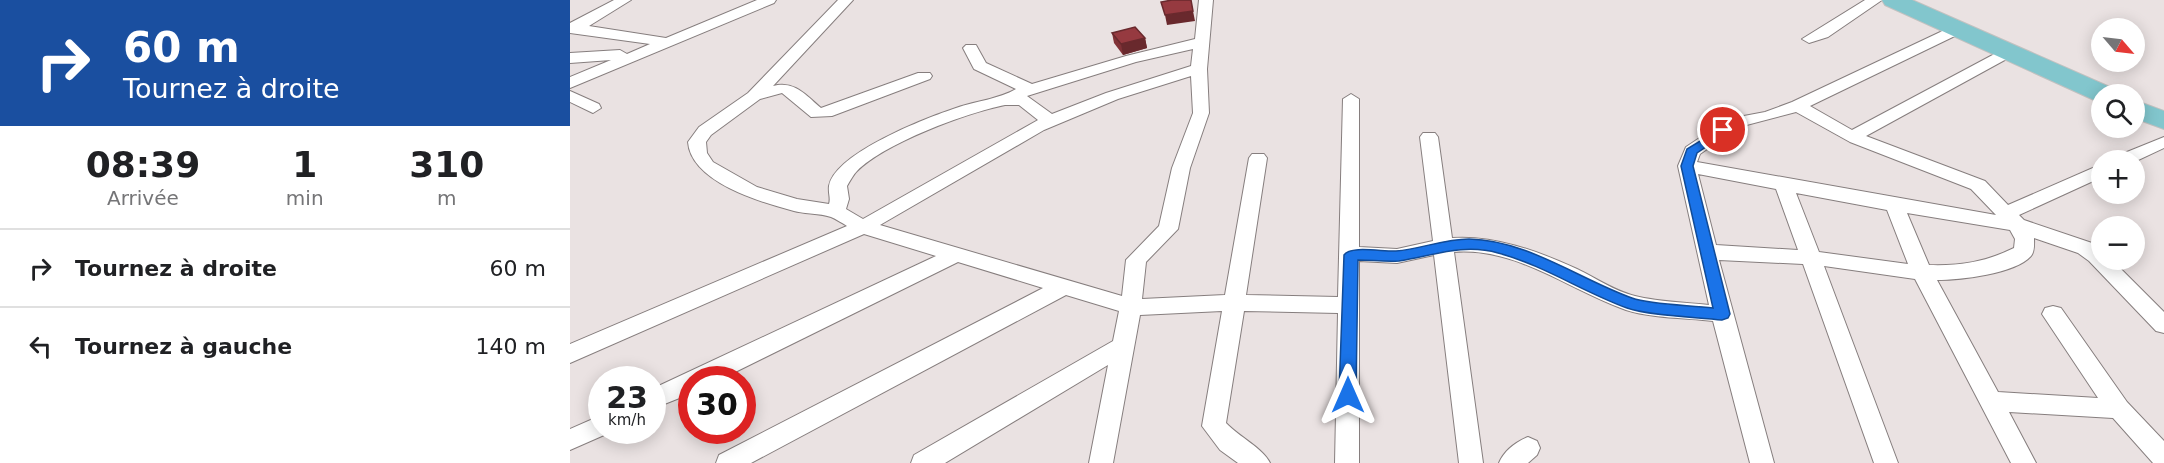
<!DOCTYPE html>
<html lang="fr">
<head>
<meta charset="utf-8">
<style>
  :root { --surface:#fff; --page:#f6f6f6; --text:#202124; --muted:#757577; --line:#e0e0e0 }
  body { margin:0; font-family:"DejaVu Sans",sans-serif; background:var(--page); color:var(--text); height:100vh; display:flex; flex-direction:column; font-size:22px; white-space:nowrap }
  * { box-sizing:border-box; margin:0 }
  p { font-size:20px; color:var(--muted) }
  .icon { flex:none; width:33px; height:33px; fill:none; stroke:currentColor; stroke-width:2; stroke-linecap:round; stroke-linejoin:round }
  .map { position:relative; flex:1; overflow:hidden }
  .drawer { display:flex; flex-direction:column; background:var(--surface); width:570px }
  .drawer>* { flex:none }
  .hud { background:#1a4fa0; color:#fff; overflow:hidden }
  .needle { width:39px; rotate:118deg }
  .controls { position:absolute; left:1521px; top:18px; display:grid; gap:12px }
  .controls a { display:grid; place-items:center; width:54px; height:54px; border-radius:50%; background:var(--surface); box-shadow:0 3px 15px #0003; font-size:30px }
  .speed { position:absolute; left:18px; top:366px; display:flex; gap:12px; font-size:30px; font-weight:700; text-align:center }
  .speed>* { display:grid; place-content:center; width:78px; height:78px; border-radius:50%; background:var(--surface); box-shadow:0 3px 15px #0003; line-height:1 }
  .speed small { font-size:15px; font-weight:400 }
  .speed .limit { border:9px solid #d22; background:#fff; color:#111 }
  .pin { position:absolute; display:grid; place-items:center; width:51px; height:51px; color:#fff; margin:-26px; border:3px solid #fff; border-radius:50%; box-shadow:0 2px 6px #0007 }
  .me { position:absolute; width:66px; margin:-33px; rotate:0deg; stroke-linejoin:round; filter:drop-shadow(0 0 4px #0008) }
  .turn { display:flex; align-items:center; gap:21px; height:126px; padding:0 24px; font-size:27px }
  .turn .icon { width:78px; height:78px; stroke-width:2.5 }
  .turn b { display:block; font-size:42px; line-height:51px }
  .eta { display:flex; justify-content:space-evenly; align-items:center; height:102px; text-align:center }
  .eta b { font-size:36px; font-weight:600; line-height:42px }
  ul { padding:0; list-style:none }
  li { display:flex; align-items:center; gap:18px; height:78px; padding:0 24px; border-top:2px solid var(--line) }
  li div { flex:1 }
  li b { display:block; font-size:22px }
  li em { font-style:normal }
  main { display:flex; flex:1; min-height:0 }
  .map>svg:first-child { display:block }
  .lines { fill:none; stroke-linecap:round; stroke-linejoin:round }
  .street-casing { stroke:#867e7e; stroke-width:2 }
  .primary-casing { stroke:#c1c1c0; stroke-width:2 }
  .street { fill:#fff; fill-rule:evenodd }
  .primary { fill:#82c6cd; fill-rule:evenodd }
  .wall { fill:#813237 }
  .shaded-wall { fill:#69292d }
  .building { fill:#963a40; stroke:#69292d; stroke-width:1.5 }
  .route { fill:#1a73e8; stroke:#114b97; stroke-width:1.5 }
</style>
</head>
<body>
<main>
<section class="drawer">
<div class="hud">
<div class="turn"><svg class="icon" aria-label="right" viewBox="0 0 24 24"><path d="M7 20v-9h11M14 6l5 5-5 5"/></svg><div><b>60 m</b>Tournez à droite</div></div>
</div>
<div class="eta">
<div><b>08:39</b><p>Arrivée</p></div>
<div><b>1</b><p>min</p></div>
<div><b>310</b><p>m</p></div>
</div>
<ul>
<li><svg class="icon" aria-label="right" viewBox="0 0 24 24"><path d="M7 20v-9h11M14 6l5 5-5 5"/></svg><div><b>Tournez à droite</b></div><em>60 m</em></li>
<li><svg class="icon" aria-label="left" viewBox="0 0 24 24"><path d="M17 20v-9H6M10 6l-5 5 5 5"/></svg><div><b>Tournez à gauche</b></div><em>140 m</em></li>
</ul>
</section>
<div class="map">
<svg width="1594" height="463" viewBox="0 0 1594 463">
  <rect width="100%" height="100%" fill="#eae2e2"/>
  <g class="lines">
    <g class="street-casing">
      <path id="street" d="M44,0H61L19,26L96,38L187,0H206L204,3L0,88V77L41,60L0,63V53L50,50L57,54L80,44L0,33V23Z
        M268,0H283L203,86C224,80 236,95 251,108L348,73H360L362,76L360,79L262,116L241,117L212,93L190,99L141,135L136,142L137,153L143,162L187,187L227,199L259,204C261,198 258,193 259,186C265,153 356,118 386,108C406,101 429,99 446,89L404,69L393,48L396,45H406L416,63L462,84L556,56L625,39L629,0H643L637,69L639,113L620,168L608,229L576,262L572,299L655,295L679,158L682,154H694L697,158L676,295L768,297L773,99L781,94L789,99V247L827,249L863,241L850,137L853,133H865L868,137L882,238C924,235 968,251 1007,269C1026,278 1044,291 1065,296C1089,302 1115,302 1139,305L1108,166L1116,147L1158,119L1195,112L1222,102L1381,27H1391L1393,30L1391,33L1240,106L1282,130L1432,50H1442L1445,53L1442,56L1296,136L1415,181L1438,205L1532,164V177L1449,215L1454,220L1522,243L1532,250V260H1542L1594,312V333L1586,331L1519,261L1508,253L1464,238C1464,243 1465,251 1461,256C1445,274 1390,280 1367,280L1428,392L1528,398L1472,314L1475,308L1483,306L1491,308L1557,402L1594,441V463H1583L1543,418L1439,412L1466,463H1441L1345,279L1254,266L1328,463H1304L1233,264L1149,260L1204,463H1180L1143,321C1117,318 1081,318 1056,310C999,290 947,247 884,252L913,463H889L864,255L827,263L789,261V463H765L768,313L674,311L656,423C669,437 693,448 700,463H668L650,450L632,426L652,311L570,315L543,463H519L538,365L375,463H341L344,455L543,341L549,311L496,295L181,463H146L149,455L473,288L388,262L149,380H122V393L82,409V389L366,256L294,234L0,363V344L277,226C272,223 266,219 261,217C249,213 236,214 224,211C190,202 121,182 118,142L129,127L178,93ZM623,49L621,66L536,93L482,114L457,96L566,62ZM621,76L623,113L602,168L589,226L556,260L552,296L310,225L474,130L548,99ZM435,105H449L468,120L293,219L276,209L279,199L277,186C280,181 283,175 287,171C315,143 396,113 435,105ZM1226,112L1280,142L1401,189L1426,215L1127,162L1130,154L1169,127ZM1128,174L1206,189L1228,250L1146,245ZM1226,193L1317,210L1338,264L1249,252ZM1337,213L1440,230L1445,239L1444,248C1416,262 1390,266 1359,265Z
        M1295,0H1312L1258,37L1239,43L1232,39Z
        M0,91L29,104L31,108L23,113L0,102Z
        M1594,137V148L1564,162L1544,160L1547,156Z
        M32,415V430H41V432L0,450V429Z
        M958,437L967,441L970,448L967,455L958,463H929C934,451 946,442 958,437Z"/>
    </g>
    <g class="primary-casing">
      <path id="primary" d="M1312,0H1342L1542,88L1546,94H1532V102L1524,100L1315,5Z
        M1564,100L1594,111V129L1564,118Z"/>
    </g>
    <use href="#street" class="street"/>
    <use href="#primary" class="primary"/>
  </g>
  <path class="wall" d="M542,33L575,38L577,48L553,55L544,43Z"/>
  <path class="shaded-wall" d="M623,11L625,21L597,25L595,15Z
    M575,38L577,48L553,55L551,44Z"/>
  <path class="building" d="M602,0H621L623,11L595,15L591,2Z
    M565,27L575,38L551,44L542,33Z"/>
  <path class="route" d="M1153,127L1159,130L1157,133L1127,153L1123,166L1160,314L1158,318L1152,320C1127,317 1080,316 1057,308C1013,292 973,265 928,253C893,243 862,256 829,261C815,262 801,260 788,260L786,395L783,400L778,402L772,400L769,395L774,255C780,245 814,252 826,251C851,249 874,239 899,239C957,240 1009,279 1062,298C1082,305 1120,305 1143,308L1111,166L1117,149Z"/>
</svg>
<div class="controls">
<a><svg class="needle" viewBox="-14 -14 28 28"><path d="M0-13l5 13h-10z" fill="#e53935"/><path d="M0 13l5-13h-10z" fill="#757577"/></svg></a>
<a><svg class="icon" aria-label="search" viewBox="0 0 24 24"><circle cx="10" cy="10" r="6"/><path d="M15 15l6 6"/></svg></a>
<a>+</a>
<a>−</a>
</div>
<div class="speed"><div>23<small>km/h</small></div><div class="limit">30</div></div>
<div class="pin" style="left:1153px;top:130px;background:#d93025"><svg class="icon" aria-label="arrive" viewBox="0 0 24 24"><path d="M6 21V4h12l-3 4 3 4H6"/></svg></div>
<svg class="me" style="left:778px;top:395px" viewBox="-20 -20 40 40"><path d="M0-17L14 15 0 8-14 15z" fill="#1a73e8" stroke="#fff" stroke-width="4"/></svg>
</div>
</main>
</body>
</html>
